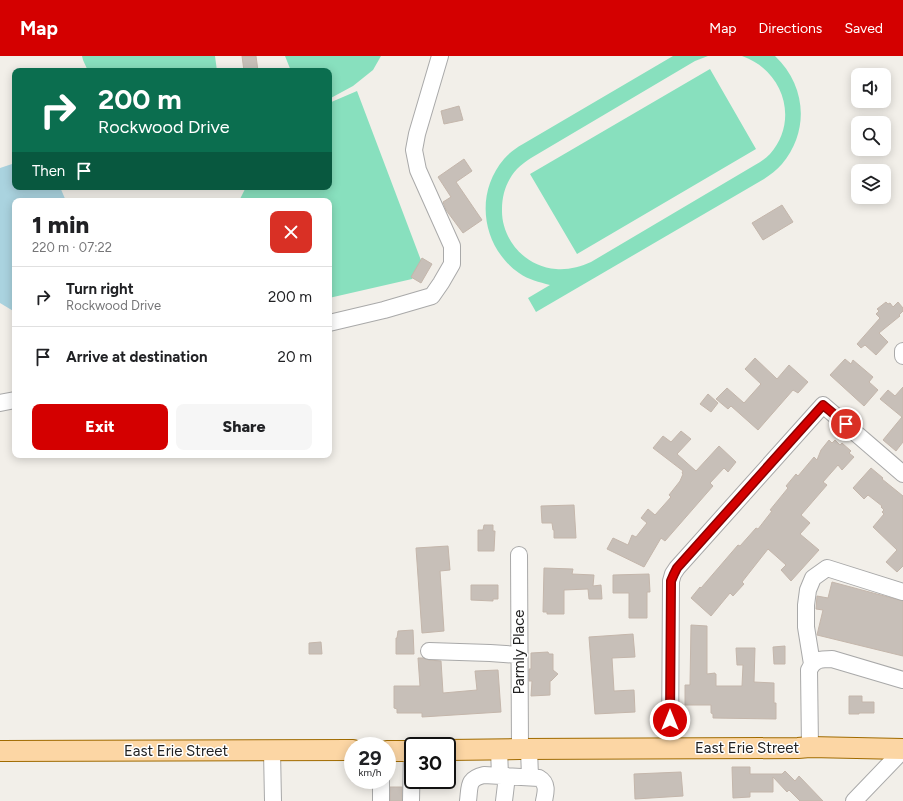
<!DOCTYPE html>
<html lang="en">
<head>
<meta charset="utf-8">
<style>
  :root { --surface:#fff; --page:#f6f6f6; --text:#202124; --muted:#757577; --line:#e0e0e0; --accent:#d40000 }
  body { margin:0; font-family:Figtree,sans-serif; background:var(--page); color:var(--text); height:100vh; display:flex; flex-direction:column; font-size:15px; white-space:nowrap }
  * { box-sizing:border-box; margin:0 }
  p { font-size:13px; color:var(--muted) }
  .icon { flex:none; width:22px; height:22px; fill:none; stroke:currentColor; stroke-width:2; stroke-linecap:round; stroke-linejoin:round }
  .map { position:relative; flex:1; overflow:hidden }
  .side { position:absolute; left:12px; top:142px; width:320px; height:260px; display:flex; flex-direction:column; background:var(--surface); border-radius:8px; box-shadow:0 2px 10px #0003 }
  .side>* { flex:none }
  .banner { position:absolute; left:12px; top:12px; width:320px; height:122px; border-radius:8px; box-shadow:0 2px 10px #0003; background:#0b6e4f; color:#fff; overflow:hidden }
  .tools { position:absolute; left:851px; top:12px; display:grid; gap:8px }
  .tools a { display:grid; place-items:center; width:40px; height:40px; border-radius:8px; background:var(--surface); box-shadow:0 2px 10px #0003; font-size:20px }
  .speed { position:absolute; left:344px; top:681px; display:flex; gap:8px; font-size:20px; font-weight:700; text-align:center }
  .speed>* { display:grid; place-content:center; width:52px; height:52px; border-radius:50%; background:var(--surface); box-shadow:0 2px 10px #0003; line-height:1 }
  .speed small { font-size:10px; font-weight:400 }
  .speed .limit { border:2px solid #111; border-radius:6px; background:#fff; color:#111 }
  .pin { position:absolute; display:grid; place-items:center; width:34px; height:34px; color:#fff; margin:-17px; border:2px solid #fff; border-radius:50%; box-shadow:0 1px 4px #0007 }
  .me { position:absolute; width:44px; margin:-22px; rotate:0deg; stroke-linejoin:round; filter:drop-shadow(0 0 3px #0008) }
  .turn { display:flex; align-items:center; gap:14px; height:84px; padding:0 20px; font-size:18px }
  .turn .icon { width:52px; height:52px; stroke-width:2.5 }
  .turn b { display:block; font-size:28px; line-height:34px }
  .then { display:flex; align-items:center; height:38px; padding:0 20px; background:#0003; gap:8px; font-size:15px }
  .round { display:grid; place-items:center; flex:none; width:42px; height:42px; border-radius:8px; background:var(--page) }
  .summary { display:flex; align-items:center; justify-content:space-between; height:68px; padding:0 20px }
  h1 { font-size:24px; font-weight:800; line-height:30px }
  .primary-button { display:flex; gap:8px; margin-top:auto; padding:8px 20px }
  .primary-button a { flex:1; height:46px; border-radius:8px; background:var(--accent); color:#fff; font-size:16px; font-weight:800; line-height:46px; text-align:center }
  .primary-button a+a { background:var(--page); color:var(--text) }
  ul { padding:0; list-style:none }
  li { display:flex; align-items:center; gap:12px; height:60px; padding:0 20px; border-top:1px solid var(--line) }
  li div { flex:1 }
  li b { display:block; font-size:15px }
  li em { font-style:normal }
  header { display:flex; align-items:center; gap:24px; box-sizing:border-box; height:56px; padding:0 20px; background:var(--accent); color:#fff }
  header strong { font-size:19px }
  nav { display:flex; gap:22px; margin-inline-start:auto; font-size:14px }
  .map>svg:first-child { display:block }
  .pitch { fill:#88e0be }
  .water { fill:#aad3df }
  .building { fill:#c7bfb8; stroke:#c4b6ab }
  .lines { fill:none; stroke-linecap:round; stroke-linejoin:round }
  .minor-casing { stroke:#a9a9a9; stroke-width:18 }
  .major-casing { stroke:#a06b00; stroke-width:22 }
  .minor { stroke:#fff; stroke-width:16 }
  .major { stroke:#fcd6a4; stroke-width:20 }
  .route-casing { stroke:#8a0000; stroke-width:10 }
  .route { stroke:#d40000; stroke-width:7 }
  .labels { text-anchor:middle; stroke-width:3; stroke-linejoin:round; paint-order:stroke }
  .street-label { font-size:15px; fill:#222; stroke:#fff }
</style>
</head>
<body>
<header>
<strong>Map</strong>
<nav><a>Map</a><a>Directions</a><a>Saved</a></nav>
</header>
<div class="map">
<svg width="903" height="745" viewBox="0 0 903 745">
  <rect width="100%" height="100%" fill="#f2efe9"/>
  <path class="pitch" d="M82,0H215L217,15H88L83,4Z
    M285,0H381L373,14L353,30L329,43V15H291Z
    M673,0H708L695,5L531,102C526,105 521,109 517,113C507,124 502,138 502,153C501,183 525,211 556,213C568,214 580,211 591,206L755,109C761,106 766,102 770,98C800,64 783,14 742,0H775C806,29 810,75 782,108C777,114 770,119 764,123L536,256L528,242L550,229C539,226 529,224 519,217C482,191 474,138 504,103C509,97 516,92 523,88Z
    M710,13L756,93L577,198L530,118Z
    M357,35L422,207L412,223L329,242V145H239L246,131H329V47Z"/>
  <path class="water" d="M15,107V131H60L66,145H15V256L0,247V112Z"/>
  <path class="building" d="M242,0H256L258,15H244Z
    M459,50L463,64L444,68L441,55Z
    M464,103L472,115L456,126L482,164L463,177L446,154L443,146L451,141L438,121Z
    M782,149L793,166L763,184L752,167Z
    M422,202L432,208L421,227L411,221Z
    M886,246L888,248L890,247L893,251L898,246L903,252V255L899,259L900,260L879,277L888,286L876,299L865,289L861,292L857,288L880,262L876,258L879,255L877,253Z
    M755,302L777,323L789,309L808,326L798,337L793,334L758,374L731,350L728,353L716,343L727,332L744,347L761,328L745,313Z
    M845,303L851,308L853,304L873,321L869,326L878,334L864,350L830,319Z
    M903,331V386L896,395L883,384L902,361L880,343L888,334L895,340Z
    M708,338L718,347L711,356L700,348Z
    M681,375L691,383L677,398L696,415L719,390L736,406L728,416L724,412L710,427L713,430L665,485L661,482L644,511L607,493L613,482L628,489L632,479L636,481L647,467L641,462L648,453L655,459L671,441L669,439L680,425L683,418L682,417L683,415L653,392L663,380L671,386Z
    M829,384L832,387L835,384L840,389L842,387L851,395L849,397L854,401L842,414L838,409L823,426L827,429L801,459L810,467L800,478L819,494L791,525L781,514L786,509L768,493L742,526L744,528L733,540L730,537L711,560L691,542L700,531L701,532L738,489L740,490L756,472L758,473L772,455L770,454L788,432L786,430L796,418L798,420L814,401L817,404L821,394Z
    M871,412L883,422L882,423L903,440V510L897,516L886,506L897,494L873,471L884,458L882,456L884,454L881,451L882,450L868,439L864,443L853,432Z
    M574,449L576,482H554V474H553L552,467H542L541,450Z
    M484,469H493V475H495L494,495H478V474H483Z
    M448,490L450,514L440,515L444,575L422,577L416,492Z
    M544,512L573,513L572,518L594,519L593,530L601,529L602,543H589L588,533L564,534V558H547V556H543Z
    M649,518L650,536H647V562H629V537H613V519Z
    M832,526L903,545V600L817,579L823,554L816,553L817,540L828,542Z
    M471,529H498V543H493V545L471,544Z
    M691,569L707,570V618L715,617V618H716V630H742L743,609H737L736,592H755L754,626L774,627V647H776V663L713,662V658L711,657V649H685V629H690Z
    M413,574L414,598H396V582H397L398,575Z
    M633,578L635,601L612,602L614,635L634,634L635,656L595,658L589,581Z
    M321,586L322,598H309V587Z
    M785,590V608H774L773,591Z
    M548,596L549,598H553V614L558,618L551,625H550V639L531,640L532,625H529V613H531V597Z
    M418,602H423L429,604L441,605L443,637L477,634L475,615L498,614L501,656L422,661V657H397V653L394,652V630H420Z
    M849,640H862V646H874V657H859V658H849Z
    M732,711H750V718H782L785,715L795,725L799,720L823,745H800L789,734L787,736L773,721V736H750V741L733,742Z
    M681,716L683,740L635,743L634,718Z
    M390,731H402V745H390Z"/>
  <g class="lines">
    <g class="minor-casing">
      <path id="minor" d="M329,267L384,254L432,240L441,227L452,208V190L418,114L414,94L417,78L440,0
        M903,295V300
        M0,347L15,344
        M519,499L520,693
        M429,595L490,597L519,599
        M812,608L806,571V549L808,534L813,522L827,512L903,536
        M810,691L809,614C814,603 821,603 832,603L903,624
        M499,693L500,720
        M529,693L530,721
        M670,693L671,525L673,518L677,512L823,349L903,418
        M272,695L273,745
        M381,724V745
        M411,745L412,695
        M468,745C470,730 467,723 484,719L539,722C548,727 546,736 544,745
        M504,745L507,720
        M854,745L903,694"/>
    </g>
    <g class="major-casing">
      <path id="major" d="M447,694L520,693L798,692L810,691L903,693
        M0,695L353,694
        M387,695H413"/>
    </g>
    <use href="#minor" class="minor"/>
    <use href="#major" class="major"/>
  </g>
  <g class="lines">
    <g class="route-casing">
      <path id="route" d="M670,664L671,525L674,518L677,512L823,349L846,368"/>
    </g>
    <use href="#route" class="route"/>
  </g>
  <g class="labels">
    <g class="street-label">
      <text transform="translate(519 596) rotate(-90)" y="5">Parmly Place</text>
      <text x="747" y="697">East Erie Street</text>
      <text x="176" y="700">East Erie Street</text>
    </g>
  </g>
</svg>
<div class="tools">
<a><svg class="icon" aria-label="sound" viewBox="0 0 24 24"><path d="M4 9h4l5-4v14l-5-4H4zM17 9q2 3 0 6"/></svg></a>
<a><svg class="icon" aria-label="search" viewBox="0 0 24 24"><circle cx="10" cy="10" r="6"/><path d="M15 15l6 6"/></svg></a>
<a><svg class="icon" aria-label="layers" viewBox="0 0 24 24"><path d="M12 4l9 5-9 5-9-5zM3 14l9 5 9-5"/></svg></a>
</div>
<div class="speed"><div>29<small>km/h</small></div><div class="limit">30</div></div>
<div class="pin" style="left:846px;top:368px;background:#d93025"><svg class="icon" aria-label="arrive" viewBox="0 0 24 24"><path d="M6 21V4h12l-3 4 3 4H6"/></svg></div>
<svg class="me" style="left:670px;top:664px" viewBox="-20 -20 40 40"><circle r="17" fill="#d40000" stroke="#fff" stroke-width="3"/><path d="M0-11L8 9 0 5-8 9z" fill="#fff"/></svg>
<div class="banner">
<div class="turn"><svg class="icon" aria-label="right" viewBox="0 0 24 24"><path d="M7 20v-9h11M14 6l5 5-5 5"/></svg><div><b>200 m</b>Rockwood Drive</div></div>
<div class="then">Then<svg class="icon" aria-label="arrive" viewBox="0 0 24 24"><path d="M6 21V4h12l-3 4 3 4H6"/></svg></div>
</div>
<section class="side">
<div class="summary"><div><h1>1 min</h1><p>220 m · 07:22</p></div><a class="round" style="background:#d93025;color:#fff"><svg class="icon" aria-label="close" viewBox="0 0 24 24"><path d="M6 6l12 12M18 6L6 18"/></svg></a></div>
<ul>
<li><svg class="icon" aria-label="right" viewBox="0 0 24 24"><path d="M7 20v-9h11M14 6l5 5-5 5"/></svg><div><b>Turn right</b><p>Rockwood Drive</p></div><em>200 m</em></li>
<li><svg class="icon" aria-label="arrive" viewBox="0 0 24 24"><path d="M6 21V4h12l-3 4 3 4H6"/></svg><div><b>Arrive at destination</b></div><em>20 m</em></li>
</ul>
<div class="primary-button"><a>Exit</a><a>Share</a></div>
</section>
</div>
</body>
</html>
